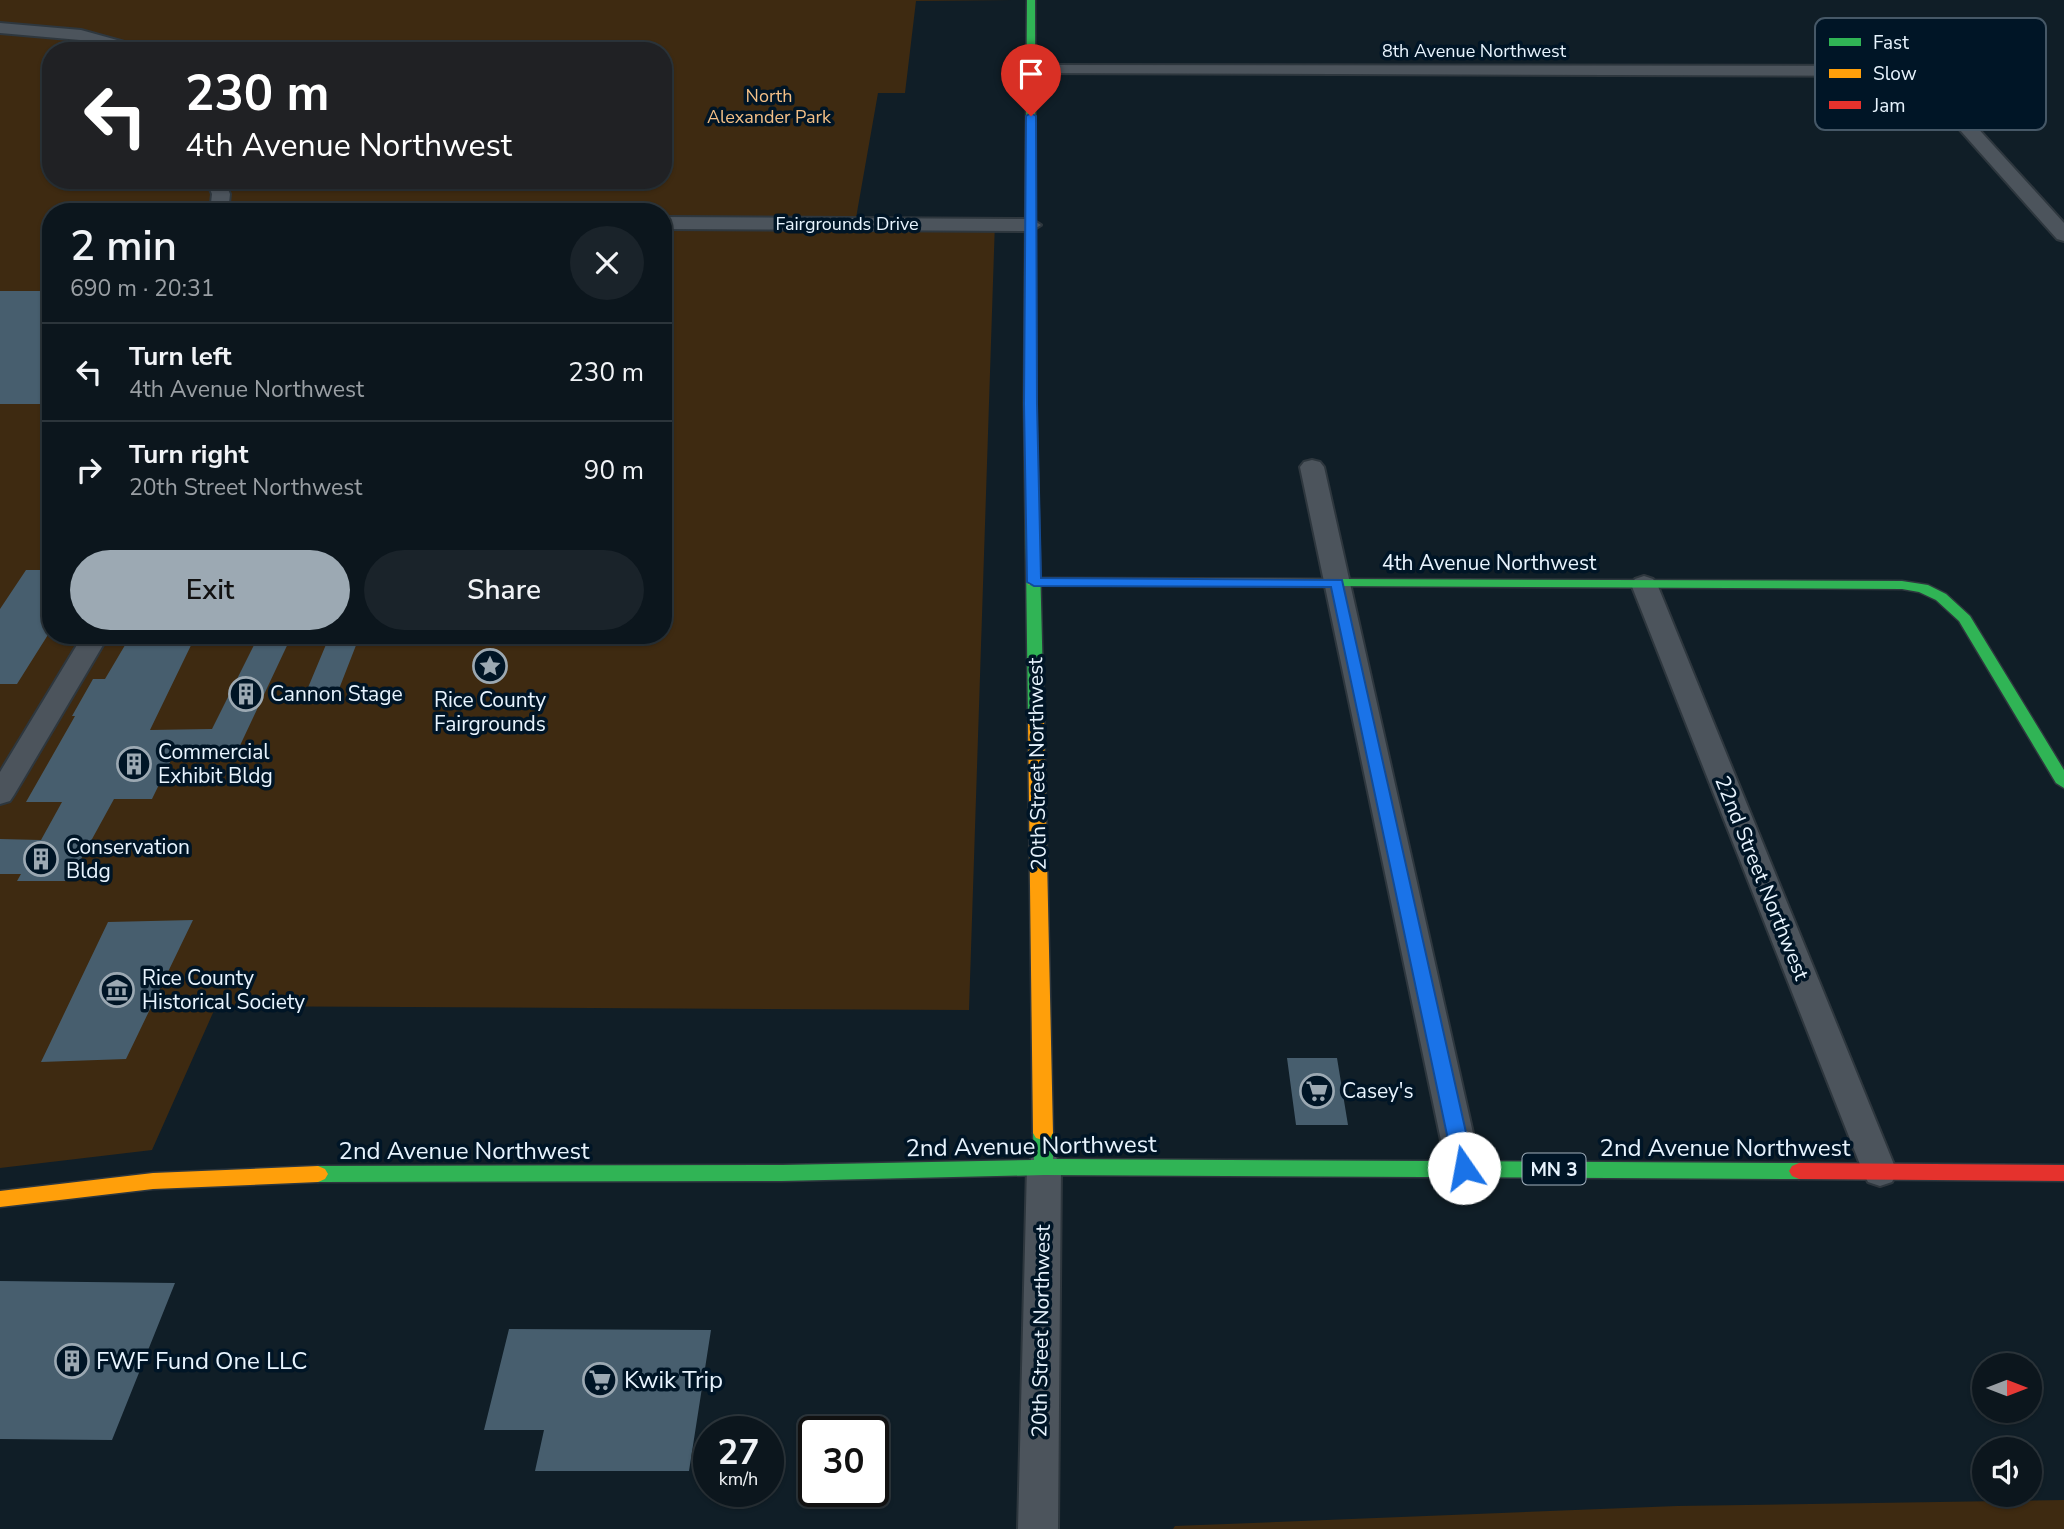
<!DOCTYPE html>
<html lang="en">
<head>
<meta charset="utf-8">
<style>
  :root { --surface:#0c161d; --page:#1a232a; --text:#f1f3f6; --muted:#9a9fa4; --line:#2c353b; --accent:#9ca9b3 }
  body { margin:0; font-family:"Nunito Sans",sans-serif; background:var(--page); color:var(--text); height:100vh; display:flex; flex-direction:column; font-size:26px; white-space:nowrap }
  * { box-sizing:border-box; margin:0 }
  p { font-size:23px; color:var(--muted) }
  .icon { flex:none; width:38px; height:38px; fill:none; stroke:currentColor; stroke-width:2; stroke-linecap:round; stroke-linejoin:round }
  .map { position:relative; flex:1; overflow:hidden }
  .side { position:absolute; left:42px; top:203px; width:630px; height:441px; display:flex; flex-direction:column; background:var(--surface); border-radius:28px; box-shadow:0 2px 5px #0004,0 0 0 2px var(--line) }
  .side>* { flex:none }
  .banner { position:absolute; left:42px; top:42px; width:630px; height:147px; border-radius:28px; box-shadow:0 2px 5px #0004,0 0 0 2px var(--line); background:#202124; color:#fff; overflow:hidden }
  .needle { width:46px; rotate:90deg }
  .tools { position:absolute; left:1972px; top:1353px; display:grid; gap:14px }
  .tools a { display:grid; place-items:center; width:70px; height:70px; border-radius:50%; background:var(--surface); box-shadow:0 2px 5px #0004,0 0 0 2px var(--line); font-size:35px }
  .speed { position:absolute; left:693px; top:1416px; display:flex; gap:14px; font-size:35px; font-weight:700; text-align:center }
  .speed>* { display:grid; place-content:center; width:91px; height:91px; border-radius:50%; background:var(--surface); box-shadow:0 2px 5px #0004,0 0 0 2px var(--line); line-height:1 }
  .speed small { font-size:18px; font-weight:400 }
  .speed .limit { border:4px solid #111; border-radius:10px; background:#fff; color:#111 }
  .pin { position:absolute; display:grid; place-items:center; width:60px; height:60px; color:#fff; margin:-72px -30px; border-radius:50% 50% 50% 0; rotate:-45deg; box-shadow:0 0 7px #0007 }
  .pin .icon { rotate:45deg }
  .me { position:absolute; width:77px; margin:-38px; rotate:348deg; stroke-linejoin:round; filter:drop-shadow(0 0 5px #0008) }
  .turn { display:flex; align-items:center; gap:24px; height:147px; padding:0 28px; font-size:32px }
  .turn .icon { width:91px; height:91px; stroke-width:2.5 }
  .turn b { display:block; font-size:49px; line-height:60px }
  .round { display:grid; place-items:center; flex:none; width:74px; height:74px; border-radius:37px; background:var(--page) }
  .summary { display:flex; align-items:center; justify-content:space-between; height:119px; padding:0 28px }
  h1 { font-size:42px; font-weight:600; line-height:52px }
  .primary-button { display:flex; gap:14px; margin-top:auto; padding:14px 28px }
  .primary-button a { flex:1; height:80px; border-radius:42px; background:var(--accent); color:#111; font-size:28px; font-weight:600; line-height:80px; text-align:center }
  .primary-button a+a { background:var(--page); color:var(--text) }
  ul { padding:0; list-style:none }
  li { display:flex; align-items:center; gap:21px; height:98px; padding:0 28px; border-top:2px solid var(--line) }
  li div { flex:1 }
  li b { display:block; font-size:26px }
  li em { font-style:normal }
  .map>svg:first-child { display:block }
  .green { fill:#3e2a11; fill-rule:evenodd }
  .building { fill:#475e6e }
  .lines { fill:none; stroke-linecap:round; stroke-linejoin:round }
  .street-casing { stroke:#2e373e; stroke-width:4 }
  .fast-casing { stroke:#2e373e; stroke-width:3 }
  .slow-casing { stroke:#2e373e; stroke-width:3 }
  .jam-casing { stroke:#2e373e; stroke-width:3 }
  .street { fill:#4c545c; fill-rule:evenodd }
  .fast { fill:#30b455; fill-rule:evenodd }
  .slow { fill:#ff9f0a; fill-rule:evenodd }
  .jam { fill:#e5322d; fill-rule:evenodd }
  .route { fill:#1a73e8; stroke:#114b97; stroke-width:2 }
  .labels { text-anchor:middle; stroke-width:7; stroke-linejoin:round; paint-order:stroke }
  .far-street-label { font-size:18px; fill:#e8f4fe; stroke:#001526 }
  .far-park-label { font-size:18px; fill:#f4c087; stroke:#001526 }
  .shield { fill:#001526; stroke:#a2b1bd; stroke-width:2 }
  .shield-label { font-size:19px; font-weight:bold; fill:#e8f4fe }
  .street-label { font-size:21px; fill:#e8f4fe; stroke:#001526 }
  .poi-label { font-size:21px; fill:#e8f4fe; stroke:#001526; text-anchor:start }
  .near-street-label { font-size:24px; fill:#e8f4fe; stroke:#001526 }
  .near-poi-label { font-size:24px; fill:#e8f4fe; stroke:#001526; text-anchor:start }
  .key { fill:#001526; stroke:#465867; stroke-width:2 }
  .key-label { font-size:19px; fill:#e8f4fe }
</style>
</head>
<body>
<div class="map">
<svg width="2064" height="1529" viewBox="0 0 2064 1529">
  <rect width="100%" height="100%" fill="#101e27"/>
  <path class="green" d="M0,0H1012L916,1L905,93H878L856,218L995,221L969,1010L216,1006L152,1150L0,1168ZM51,51H663V180H51ZM51,212H663V635H51Z
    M2064,1500V1529H1173L1175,1526L1677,1506Z"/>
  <path class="building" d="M0,291H51V404H0Z
    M26,570H51V630L17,684H0V609Z
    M131,635H196L150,730L212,729L259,635H292L236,754H174L152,799H114L69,881H17L21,874H0V839L41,840L62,802H26L75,716H72L93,679H105Z
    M330,635H360L339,689L307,690Z
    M193,920L126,1059L41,1062L108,922Z
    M1287,1058H1337L1348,1125H1296Z
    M0,1281L175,1283L112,1440L0,1439Z
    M509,1329L711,1330L689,1471H535L544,1430H484Z"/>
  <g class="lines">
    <g class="street-casing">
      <path id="street" d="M0,23L81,30L146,48L148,51H121L80,40L0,33Z
        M1031,65L1917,66L1923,68L2064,223V241L2057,239L1912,76L1025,73L1023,70L1025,67Z
        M206,180H224L230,194L228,212H210L212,194Z
        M663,217L1031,219L1041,225L1031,231L663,229Z
        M1312,460L1320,462L1324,467L1481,1169L1476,1179L1464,1183L1452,1179L1447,1169L1300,467L1304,462Z
        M1644,576L1653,579L1657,584L1897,1172L1892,1182L1880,1186L1868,1182L1863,1172L1631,584L1635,579Z
        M83,635H109L14,795L10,801L0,804V772Z
        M1044,1153L1056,1157L1061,1167L1058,1529H1018L1027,1167L1032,1157Z"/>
    </g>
    <g class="fast-casing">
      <path id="fast" d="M1027,0H1035L1036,404L1044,721L1036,726L1028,721L1024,404Z
        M1334,579L1902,581L1928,585L1946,594L1970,616L2064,770V788L2056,783L1959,621L1936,600L1919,592L1902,589L1329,586L1327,583Z
        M1043,1126L1050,1128L1053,1133V1159L1799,1163L1806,1166L1809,1171L1806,1176L1799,1179L1044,1175L782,1181L318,1182L311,1179L308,1174L311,1169L318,1166L782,1165L1034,1160L1033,1133L1036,1128Z"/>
    </g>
    <g class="slow-casing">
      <path id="slow" d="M1034,578L1334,579L1341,583L1334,587L1029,585L1027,582L1029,579Z
        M1036,716L1044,721L1053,1133L1050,1138L1043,1140L1036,1138L1033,1133L1028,721Z
        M318,1166L325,1169L328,1174L325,1179L318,1182L153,1189L0,1207V1191L153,1173Z"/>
    </g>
    <g class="jam-casing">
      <path id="jam" d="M1799,1163L2064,1165V1181L1799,1179L1792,1176L1789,1171L1792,1166Z"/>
    </g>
    <use href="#street" class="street"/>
    <use href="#fast" class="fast"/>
    <use href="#slow" class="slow"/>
    <use href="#jam" class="jam"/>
  </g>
  <path class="route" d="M1031,113L1036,116L1037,404L1041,578L1342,580L1474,1168L1471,1174L1464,1176L1457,1174L1454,1168L1331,587L1034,586L1027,582L1024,404L1026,116Z"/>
  <defs>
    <g id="sight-ring" transform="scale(1.75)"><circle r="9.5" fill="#001526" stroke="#9ca9b3" stroke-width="1.5"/><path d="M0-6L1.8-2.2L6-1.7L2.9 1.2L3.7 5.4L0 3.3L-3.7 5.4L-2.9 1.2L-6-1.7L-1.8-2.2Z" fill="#9ca9b3"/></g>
    <g id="building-ring" transform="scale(1.75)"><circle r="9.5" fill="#001526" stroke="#9ca9b3" stroke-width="1.5"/><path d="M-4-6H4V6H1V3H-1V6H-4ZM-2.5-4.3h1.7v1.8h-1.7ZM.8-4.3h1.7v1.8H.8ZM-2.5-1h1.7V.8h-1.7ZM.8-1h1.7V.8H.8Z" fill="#9ca9b3"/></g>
    <g id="museum-ring" transform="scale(1.75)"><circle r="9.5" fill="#001526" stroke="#9ca9b3" stroke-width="1.5"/><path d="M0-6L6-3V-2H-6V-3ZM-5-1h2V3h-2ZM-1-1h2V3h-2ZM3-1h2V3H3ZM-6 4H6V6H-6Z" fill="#9ca9b3"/></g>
    <g id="supermarket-ring" transform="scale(1.75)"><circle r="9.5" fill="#001526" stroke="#9ca9b3" stroke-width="1.5"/><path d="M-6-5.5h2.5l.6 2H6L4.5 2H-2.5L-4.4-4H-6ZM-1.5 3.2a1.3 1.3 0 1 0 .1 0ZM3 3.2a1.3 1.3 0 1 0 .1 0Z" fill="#9ca9b3"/></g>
  </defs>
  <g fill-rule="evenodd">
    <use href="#sight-ring" x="490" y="666"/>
    <use href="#building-ring" x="246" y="694"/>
    <use href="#building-ring" x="134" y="764"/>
    <use href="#building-ring" x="41" y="859"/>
    <use href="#museum-ring" x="117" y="990"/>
    <use href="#supermarket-ring" x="1317" y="1091"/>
    <use href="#building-ring" x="72" y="1361"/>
    <use href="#supermarket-ring" x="600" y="1380"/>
  </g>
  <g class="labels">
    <g class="far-street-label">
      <text x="1474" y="57">8th Avenue Northwest</text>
      <text x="847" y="230">Fairgrounds Drive</text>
    </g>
    <g class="far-park-label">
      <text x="769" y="102">North<tspan x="769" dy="21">Alexander Park</tspan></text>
    </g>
    <rect class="shield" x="1522.5" y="1153.5" width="63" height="31" rx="5"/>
    <g class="shield-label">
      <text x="1554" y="1176">MN 3</text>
    </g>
    <g class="street-label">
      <text x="1489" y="570">4th Avenue Northwest</text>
      <text transform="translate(1037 764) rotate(-91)" y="7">20th Street Northwest</text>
      <text transform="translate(1762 878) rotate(68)" y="7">22nd Street Northwest</text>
      <text transform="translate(1041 1331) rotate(-89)" y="7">20th Street Northwest</text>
    </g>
    <g class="poi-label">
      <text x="270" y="701">Cannon Stage</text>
      <text x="490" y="707" text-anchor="middle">Rice County<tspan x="490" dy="24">Fairgrounds</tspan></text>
      <text x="158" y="759">Commercial<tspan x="158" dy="24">Exhibit Bldg</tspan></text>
      <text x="66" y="854">Conservation<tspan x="66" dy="24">Bldg</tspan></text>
      <text x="142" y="985">Rice County<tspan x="142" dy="24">Historical Society</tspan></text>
      <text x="1342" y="1098">Casey's</text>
    </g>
    <g class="near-street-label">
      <text transform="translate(1031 1146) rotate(-1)" y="8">2nd Avenue Northwest</text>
      <text x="1725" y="1156">2nd Avenue Northwest</text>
      <text x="464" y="1159">2nd Avenue Northwest</text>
    </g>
    <g class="near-poi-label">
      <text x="96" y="1369">FWF Fund One LLC</text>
      <text x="624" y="1388">Kwik Trip</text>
    </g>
  </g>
  <rect x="1815" y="18" width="231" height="112" rx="10" class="key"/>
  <rect x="1829" y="38" width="32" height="8" fill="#30b455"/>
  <rect x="1829" y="69" width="32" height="9" fill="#ff9f0a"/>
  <rect x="1829" y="101" width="32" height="8" fill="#e5322d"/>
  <g class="key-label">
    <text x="1873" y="49">Fast</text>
    <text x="1873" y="80">Slow</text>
    <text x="1873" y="112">Jam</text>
  </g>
</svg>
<div class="tools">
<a><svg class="needle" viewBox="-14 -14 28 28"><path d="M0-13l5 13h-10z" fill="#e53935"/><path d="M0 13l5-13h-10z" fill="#9a9fa4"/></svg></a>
<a><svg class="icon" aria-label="sound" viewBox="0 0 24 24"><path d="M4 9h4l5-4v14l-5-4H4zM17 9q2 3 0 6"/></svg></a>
</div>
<div class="speed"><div>27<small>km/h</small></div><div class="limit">30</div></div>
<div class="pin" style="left:1031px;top:116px;background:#d93025"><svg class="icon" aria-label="arrive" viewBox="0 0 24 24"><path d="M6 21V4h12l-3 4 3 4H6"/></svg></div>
<svg class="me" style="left:1464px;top:1168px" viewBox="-20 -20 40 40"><circle r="19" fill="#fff"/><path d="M0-13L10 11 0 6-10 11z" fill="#1a73e8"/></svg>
<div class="banner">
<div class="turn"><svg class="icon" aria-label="left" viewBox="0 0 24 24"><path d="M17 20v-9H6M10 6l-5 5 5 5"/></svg><div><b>230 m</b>4th Avenue Northwest</div></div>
</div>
<section class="side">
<div class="summary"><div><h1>2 min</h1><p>690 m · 20:31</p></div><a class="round"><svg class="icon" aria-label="close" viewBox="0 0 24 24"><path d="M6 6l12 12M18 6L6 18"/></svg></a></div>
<ul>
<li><svg class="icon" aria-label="left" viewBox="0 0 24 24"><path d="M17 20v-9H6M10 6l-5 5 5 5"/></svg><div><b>Turn left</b><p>4th Avenue Northwest</p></div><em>230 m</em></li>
<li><svg class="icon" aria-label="right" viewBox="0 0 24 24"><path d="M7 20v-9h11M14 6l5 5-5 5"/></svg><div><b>Turn right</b><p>20th Street Northwest</p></div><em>90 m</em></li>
</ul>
<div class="primary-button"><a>Exit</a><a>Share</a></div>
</section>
</div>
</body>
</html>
